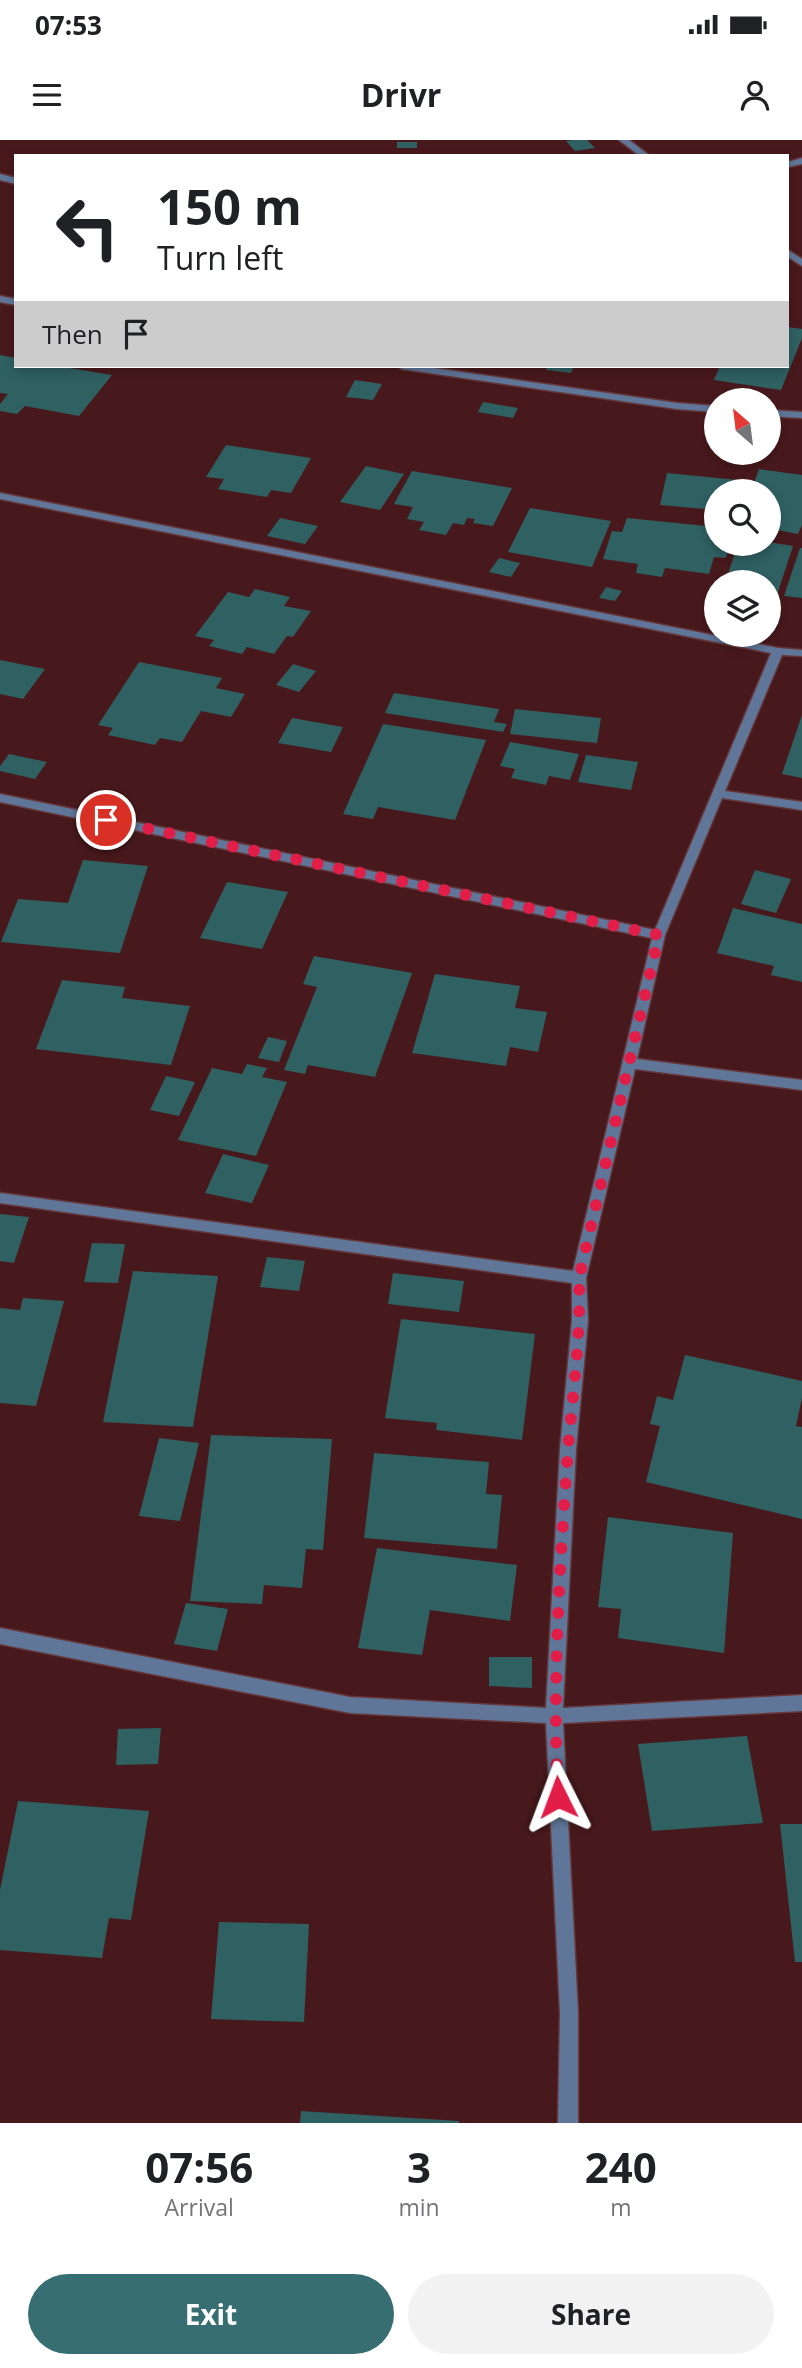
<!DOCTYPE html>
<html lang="en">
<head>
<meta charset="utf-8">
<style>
  :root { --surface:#fff; --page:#f2f2f2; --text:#202124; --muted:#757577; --accent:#366e72 }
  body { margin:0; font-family:"Open Sans",sans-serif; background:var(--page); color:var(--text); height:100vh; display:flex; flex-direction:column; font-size:26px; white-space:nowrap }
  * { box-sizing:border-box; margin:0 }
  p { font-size:23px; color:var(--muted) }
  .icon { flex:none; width:38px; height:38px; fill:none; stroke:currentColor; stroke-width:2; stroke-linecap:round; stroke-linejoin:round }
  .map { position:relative; height:1983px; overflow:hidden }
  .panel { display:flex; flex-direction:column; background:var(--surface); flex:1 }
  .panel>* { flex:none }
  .top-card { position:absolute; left:14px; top:14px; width:775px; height:214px; border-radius:0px; box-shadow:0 4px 10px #0003; background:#fff; color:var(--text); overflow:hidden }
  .needle { width:46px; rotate:332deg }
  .controls { position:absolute; left:704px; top:248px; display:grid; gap:14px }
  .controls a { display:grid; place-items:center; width:77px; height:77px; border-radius:50%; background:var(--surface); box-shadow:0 4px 10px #0003; font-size:35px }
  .pin { position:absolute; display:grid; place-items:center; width:60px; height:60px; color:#fff; margin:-30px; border:4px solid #fff; border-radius:50%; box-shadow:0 2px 7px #0007 }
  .me { position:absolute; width:77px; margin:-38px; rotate:357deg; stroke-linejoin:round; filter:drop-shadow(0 0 5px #0008) }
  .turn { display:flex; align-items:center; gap:24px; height:147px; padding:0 28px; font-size:32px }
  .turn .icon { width:91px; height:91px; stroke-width:2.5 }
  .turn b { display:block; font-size:49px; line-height:60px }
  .then { display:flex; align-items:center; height:66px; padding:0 28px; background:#0003; gap:14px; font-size:26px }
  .eta { display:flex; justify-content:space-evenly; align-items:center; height:119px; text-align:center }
  .eta b { font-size:42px; font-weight:700; line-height:49px }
  .action { display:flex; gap:14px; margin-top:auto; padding:14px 28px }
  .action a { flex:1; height:80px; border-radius:42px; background:var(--accent); color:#fff; font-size:28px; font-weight:700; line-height:80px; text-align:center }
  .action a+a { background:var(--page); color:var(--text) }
  .status { display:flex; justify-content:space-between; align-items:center; height:49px; padding:0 35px; background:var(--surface); direction:ltr }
  .status svg { height:19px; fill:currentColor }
  header { display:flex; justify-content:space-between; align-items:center; height:91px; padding:0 28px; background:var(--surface); font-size:32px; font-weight:700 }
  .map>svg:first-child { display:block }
  .building { fill:#2f6062 }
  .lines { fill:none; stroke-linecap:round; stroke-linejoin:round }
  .street-casing { stroke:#64373a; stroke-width:3 }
  .street { fill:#5f7698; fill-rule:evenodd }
  .route { stroke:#e11d48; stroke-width:12; stroke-dasharray:0 21.6 }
</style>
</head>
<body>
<div class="status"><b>07:53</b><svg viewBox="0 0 49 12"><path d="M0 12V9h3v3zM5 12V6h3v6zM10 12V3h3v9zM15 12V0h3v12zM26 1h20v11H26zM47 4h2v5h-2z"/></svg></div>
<header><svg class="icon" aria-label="menu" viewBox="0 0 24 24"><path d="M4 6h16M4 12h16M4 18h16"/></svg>Drivr<svg class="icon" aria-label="person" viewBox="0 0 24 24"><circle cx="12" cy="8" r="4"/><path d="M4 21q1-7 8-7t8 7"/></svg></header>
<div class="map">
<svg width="802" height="1983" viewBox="0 0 802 1983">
  <rect width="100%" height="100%" fill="#48191c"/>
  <path class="building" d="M574,0H587L595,8L575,11L566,1Z
    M397,2H417V8H397Z
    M788,187L802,189V198L781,250L714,240L720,226H788Z
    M0,215L16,218V226H58L112,235L79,276L25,266L17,274L0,271V264L8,254L0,253Z
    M547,226H574L571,233L546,230Z
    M355,240L382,244L373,260L346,257Z
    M483,262L518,268L513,278L478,272Z
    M226,305L311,318L291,353L271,350L267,357L218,349L224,339L206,337Z
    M366,326L404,334L380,370L340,362Z
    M759,329L802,335V385L798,394L777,390L779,382L768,380V352H751Z
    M412,331L512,348L493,386L473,383L475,379L467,378L464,385L453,383L446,395L419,390L424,382L407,379L413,367L394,364Z
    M667,333L738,340L737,352H716V370L660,365Z
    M530,368L611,381L592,427L508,412Z
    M280,378L318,386L305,404L267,396Z
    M627,378L716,387V404H730L726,418L714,417L709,434L665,428L662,437L636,433L638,424L603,419L612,391L622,392Z
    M768,402L793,406L775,461L768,460V443H725L738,404Z
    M800,408H802V458L784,456Z
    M499,418L520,423L511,437L489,432Z
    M606,447L622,451L615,461L599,458Z
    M255,449L290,457L284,466L311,471L293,497L287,496L274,514L247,507L242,514L209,506L214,500L195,496L228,452L249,457Z
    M0,520L45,529L23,559L0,554Z
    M139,522L222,538L216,548L245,554L231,577L201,571L182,602L160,598L155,605L108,595L113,588L98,585Z
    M293,524L316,531L299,552L276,545Z
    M394,553L499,569L494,582L507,584L503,592L385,573Z
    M515,569L601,578L597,603L510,594Z
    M802,575V638L782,634Z
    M292,578L343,587L331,612L278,603Z
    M383,584L486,600L455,680L378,667L373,679L343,674Z
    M510,602L579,614L570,640L549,636L546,645L511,638L515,629L500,626Z
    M9,614L47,622L35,639L0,631V626Z
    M586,615L638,622L631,650L578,642Z
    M83,720L148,726L120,813L1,802L18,759L68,763Z
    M755,730L791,739L776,773L741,764Z
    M227,742L288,752L262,809L200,798Z
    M733,768L802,784V842L771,835L774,826L717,813Z
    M314,816L412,833L375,937L308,925L305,934L284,930L317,847L303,844Z
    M435,834L520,846L515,868L547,872L538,912L510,907L506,926L412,913Z
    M62,840L125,847L122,858L190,866L171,925L36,909Z
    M268,897L287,901L279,922L258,918Z
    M247,924L267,928L262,937L287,942L256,1016L178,1000L212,928L242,934Z
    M166,936L195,942L179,976L150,970Z
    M223,1014L269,1025L252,1063L205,1053Z
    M0,1074L29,1077L14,1123L0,1121Z
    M92,1103L125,1104L118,1143L84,1142Z
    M267,1117L305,1121L299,1151L260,1147Z
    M133,1131L218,1136L193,1287L103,1282Z
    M393,1133L464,1141L459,1172L388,1164Z
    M23,1158L64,1161L36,1266L0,1263V1168L20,1170Z
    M401,1179L535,1194L522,1300L436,1290L437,1283L385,1278Z
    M685,1215L802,1241V1258L796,1286L802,1287V1379L646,1342L660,1286L650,1284L657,1256L673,1260Z
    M211,1295L332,1299L323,1410L306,1409L302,1448L264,1445L262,1464L190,1461Z
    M159,1298L199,1303L180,1381L139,1376Z
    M374,1313L489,1322L486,1354L502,1355L497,1409L364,1398Z
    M608,1377L733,1393L724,1513L618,1498L621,1469L598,1467Z
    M377,1408L517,1425L510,1481L430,1470L422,1515L358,1508Z
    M186,1463L228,1469L217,1511L174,1504Z
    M489,1517H532V1548L489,1546Z
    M161,1588L158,1624L116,1625L118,1589Z
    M747,1596L763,1683L652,1691L638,1604Z
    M18,1661L149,1671L131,1780L109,1778L102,1818L0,1810V1750Z
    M780,1684H802V1822H795Z
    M219,1782L309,1784L304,1882L211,1879Z
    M301,1971L459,1981V1983H300Z"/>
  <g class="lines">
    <g class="street-casing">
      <path id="street" d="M619,0H629L650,16H640Z
        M802,18V24L788,27V22Z
        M0,34L16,38V44L0,40Z
        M788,110L802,119V126L788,117Z
        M0,156L16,159V165L0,162Z
        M397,226H420L677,263L716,266V272L677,269L402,229Z
        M768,270L802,272V278L768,276Z
        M0,353L778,508L802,510V516L782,515L725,651L802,662V670L722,658L665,795L637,919L802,940V950L635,929L586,1138L588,1180L576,1309L563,1568L802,1555V1571L563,1583L578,1873V1983H558L560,1873L546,1583L350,1573L0,1504V1488L350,1557L546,1568L560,1309L572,1180V1143L0,1063V1053L573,1131L652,798L0,662V654L655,790L771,513L0,359Z"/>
    </g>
    <use href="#street" class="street"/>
  </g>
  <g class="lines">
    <path class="route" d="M106,680L659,795L579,1138C581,1196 573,1252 568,1309C560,1424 552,1541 558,1657"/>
  </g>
</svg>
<div class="controls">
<a><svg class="needle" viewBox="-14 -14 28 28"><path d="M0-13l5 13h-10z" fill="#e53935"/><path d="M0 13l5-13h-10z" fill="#757577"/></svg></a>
<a><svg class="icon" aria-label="search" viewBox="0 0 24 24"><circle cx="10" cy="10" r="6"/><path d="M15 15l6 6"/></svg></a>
<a><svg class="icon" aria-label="layers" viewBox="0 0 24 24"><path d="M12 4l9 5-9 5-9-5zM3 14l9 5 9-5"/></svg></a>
</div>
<div class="pin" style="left:106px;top:680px;background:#d93025"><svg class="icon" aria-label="arrive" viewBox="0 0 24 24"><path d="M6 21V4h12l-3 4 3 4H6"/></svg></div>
<svg class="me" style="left:558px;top:1657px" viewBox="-20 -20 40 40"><path d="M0-17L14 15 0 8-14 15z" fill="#e11d48" stroke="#fff" stroke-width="4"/></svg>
<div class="top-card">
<div class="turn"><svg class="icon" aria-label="left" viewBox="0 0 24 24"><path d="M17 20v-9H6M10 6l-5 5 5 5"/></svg><div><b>150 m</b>Turn left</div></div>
<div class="then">Then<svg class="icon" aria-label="arrive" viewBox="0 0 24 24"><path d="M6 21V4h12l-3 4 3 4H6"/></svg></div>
</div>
</div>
<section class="panel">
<div class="eta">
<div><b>07:56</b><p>Arrival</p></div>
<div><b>3</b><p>min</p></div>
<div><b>240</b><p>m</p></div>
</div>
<div class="action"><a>Exit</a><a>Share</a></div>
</section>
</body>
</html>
